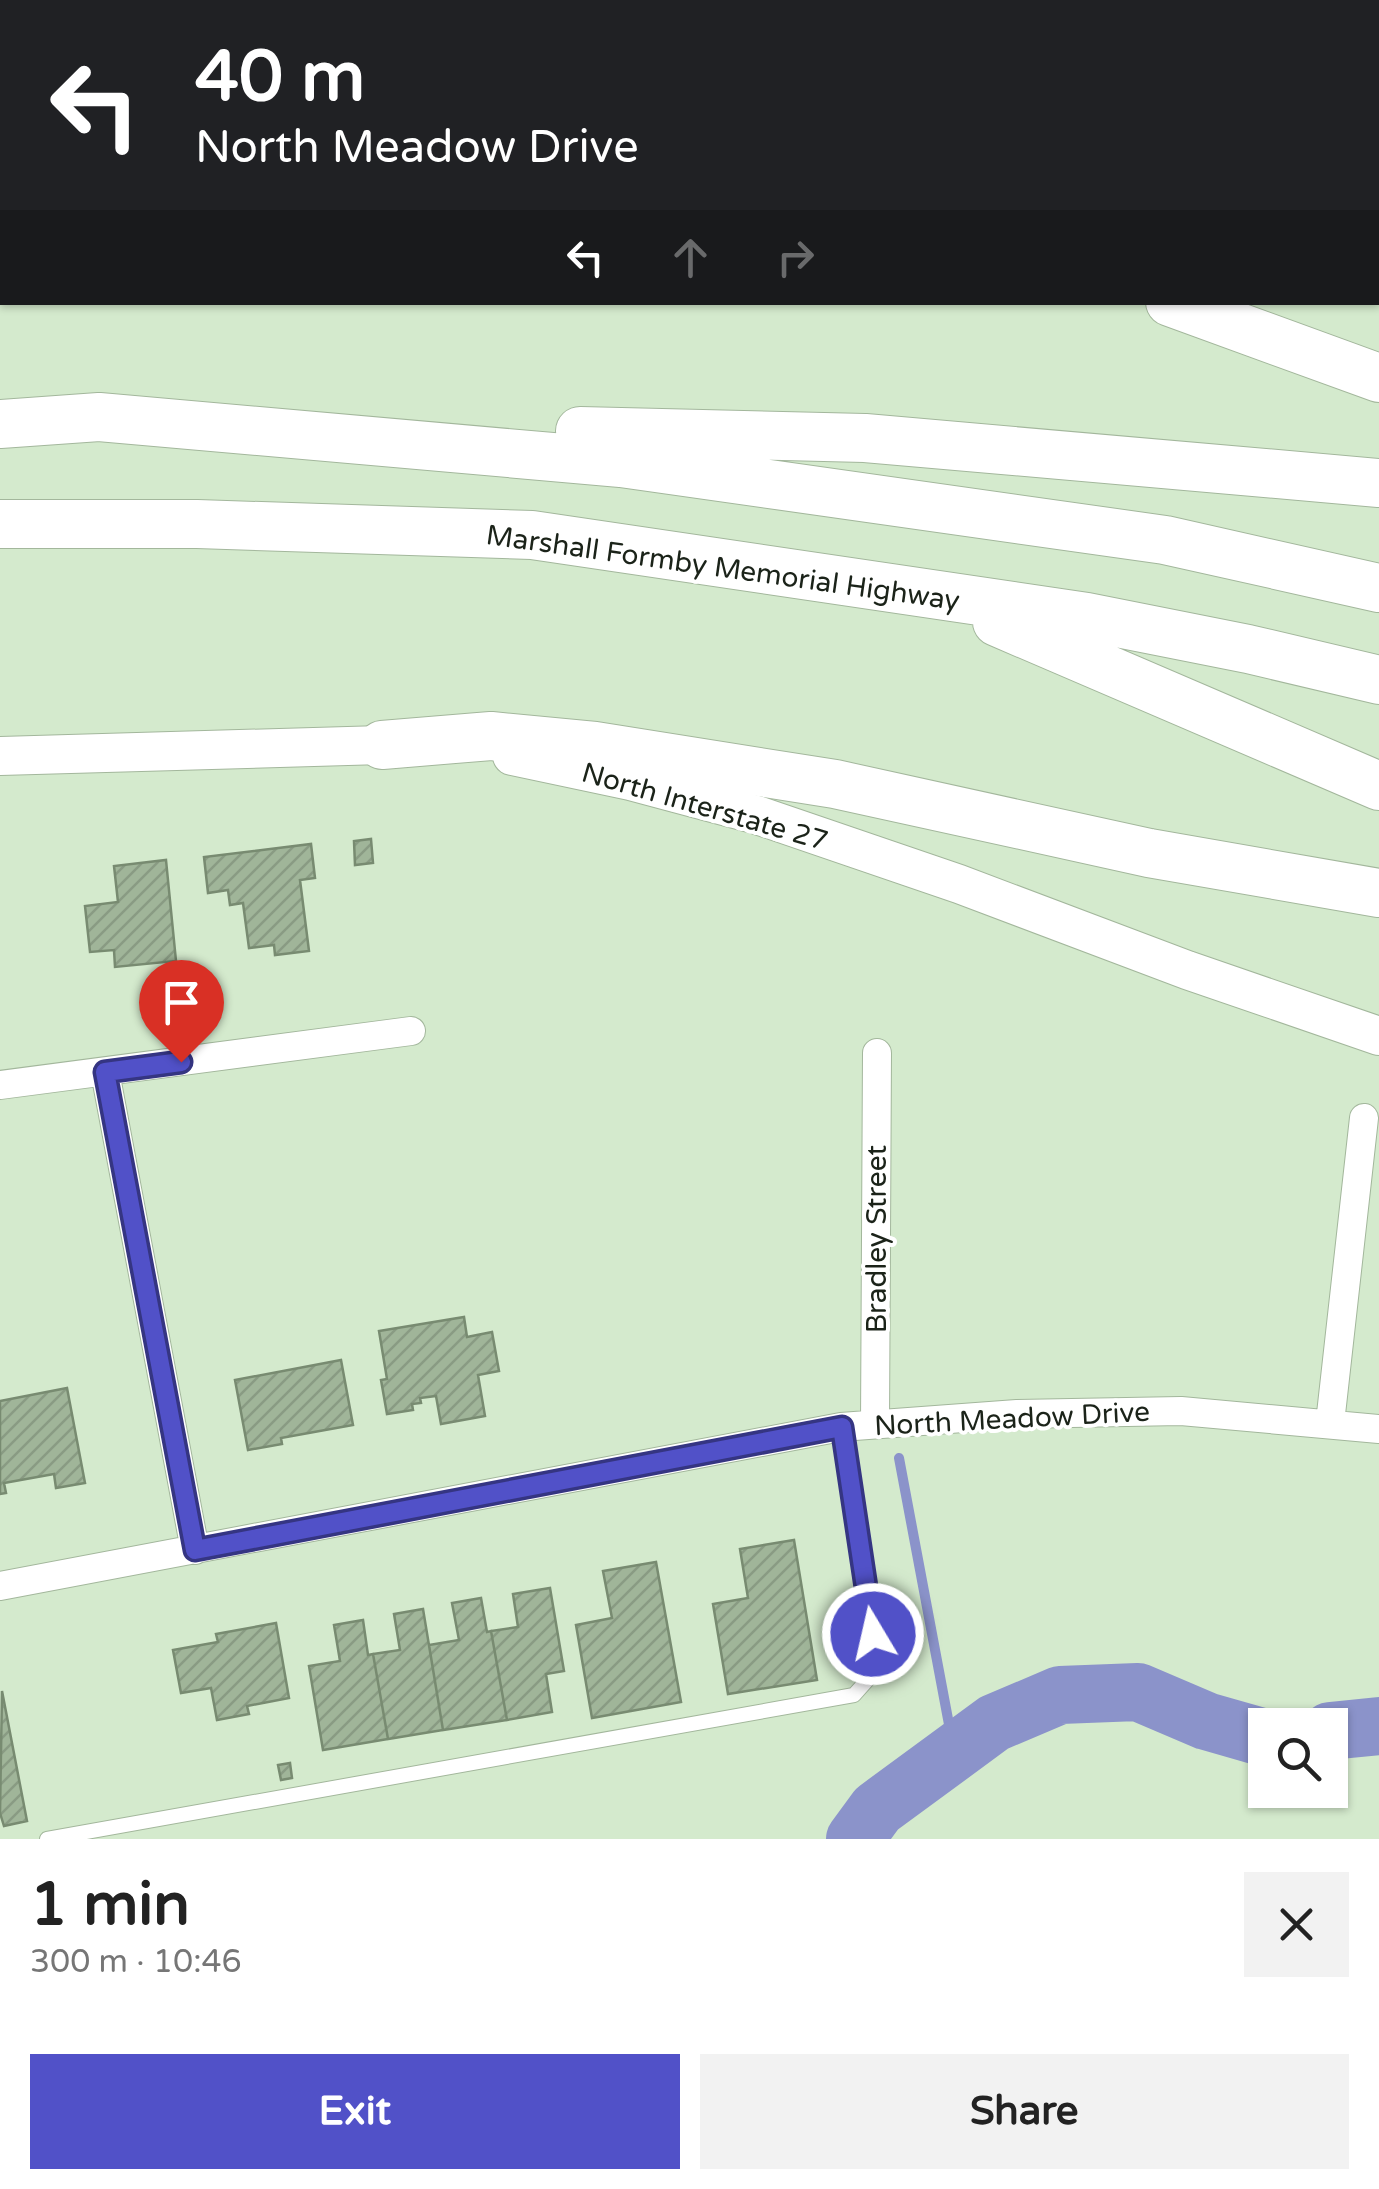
<!DOCTYPE html>
<html lang="en">
<head>
<meta charset="utf-8">
<style>
  :root { --surface:#fff; --page:#f2f2f2; --text:#222; --muted:#767676; --accent:#5151c8 }
  body { margin:0; font-family:"Varela Round",sans-serif; background:var(--page); color:var(--text); height:100vh; display:flex; flex-direction:column; font-size:38px; white-space:nowrap }
  * { box-sizing:border-box; margin:0 }
  p { font-size:32px; color:var(--muted) }
  .icon { flex:none; width:55px; height:55px; fill:none; stroke:currentColor; stroke-width:2; stroke-linecap:round; stroke-linejoin:round }
  .map { position:relative; height:1839px; overflow:hidden }
  .side { display:flex; flex-direction:column; background:var(--surface); flex:1 }
  .side>* { flex:none }
  .top-card { position:absolute; left:0px; top:0px; width:1380px; height:305px; box-shadow:0 2px 8px #0004; background:#202124; color:#fff; overflow:hidden }
  .fabs { position:absolute; left:1248px; top:1708px; display:grid; gap:20px }
  .fabs a { display:grid; place-items:center; width:100px; height:100px; border-radius:0px; background:var(--surface); box-shadow:0 2px 8px #0004; font-size:50px }
  .pin { position:absolute; display:grid; place-items:center; width:85px; height:85px; color:#fff; margin:-102px -42px; border-radius:50% 50% 50% 0; rotate:-45deg; box-shadow:0 0 10px #0007 }
  .pin .icon { rotate:45deg }
  .me { position:absolute; width:110px; margin:-55px; rotate:351deg; stroke-linejoin:round; filter:drop-shadow(0 0 8px #0008) }
  .turn { display:flex; align-items:center; gap:35px; height:210px; padding:0 30px; font-size:45px }
  .turn .icon { width:130px; height:130px; stroke-width:2.5 }
  .turn b { display:block; font-size:70px; line-height:85px }
  .lanes { display:flex; align-items:center; height:95px; padding:0 30px; background:#0003; justify-content:center; gap:50px; direction:ltr }
  .lanes .off { opacity:.35 }
  .round { display:grid; place-items:center; flex:none; width:105px; height:105px; border-radius:0px; background:var(--page) }
  .head { display:flex; align-items:center; justify-content:space-between; height:170px; padding:0 30px }
  h1 { font-size:60px; font-weight:800; line-height:75px }
  .primary-button { display:flex; gap:20px; margin-top:auto; padding:20px 30px }
  .primary-button a { flex:1; height:115px; border-radius:0px; background:var(--accent); color:#fff; font-size:40px; font-weight:800; line-height:115px; text-align:center }
  .primary-button a+a { background:var(--page); color:var(--text) }
  .map>svg:first-child { display:block }
  .built { fill:#c6e0be }
  .lines { fill:none; stroke-linecap:round; stroke-linejoin:round }
  .stream { stroke:#8b93ca; stroke-width:10 }
  .river { stroke:#8b93ca; stroke-width:58 }
  .building { fill:url(#building-hatch); stroke:#788b71; stroke-width:2.5 }
  .service-casing { stroke:#a3b79c; stroke-width:16 }
  .minor-casing { stroke:#a3b79c; stroke-width:30 }
  .secondary-casing { stroke:#a3b79c; stroke-width:40 }
  .motorway-casing { stroke:#a3b79c; stroke-width:50 }
  .service { stroke:#fff; stroke-width:14 }
  .minor { stroke:#fff; stroke-width:28 }
  .secondary { stroke:#fff; stroke-width:38 }
  .motorway { stroke:#fff; stroke-width:48 }
  .route-casing { stroke:#353582; stroke-width:25 }
  .route { stroke:#5151c8; stroke-width:18 }
  .labels { text-anchor:middle; stroke-width:8; stroke-linejoin:round; paint-order:stroke }
  .street-label { font-size:28px; fill:#1b2319; stroke:#fff }
</style>
</head>
<body>
<div class="map">
<svg width="1379" height="1839" viewBox="0 0 1379 1839">
  <defs>
    <pattern id="building-hatch" width="6" height="6" patternUnits="userSpaceOnUse" patternTransform="scale(2.5)"><rect width="6" height="6" fill="#a0b599"/><path d="M-1 1l2-2M0 6l6-6M5 7l2-2" fill="none" stroke="#899b83"/></pattern>
  </defs>
  <rect width="100%" height="100%" fill="#d4eacd"/>
  <path class="built" d="M0,0H1379V203L1378,2H2L0,163Z"/>
  <g class="lines">
    <path class="stream" d="M899,1458L954,1751"/>
    <path class="river" d="M1330,1731L1379,1726
      M855,1839L877,1809L994,1723L1060,1695L1138,1692L1206,1721L1265,1738"/>
  </g>
  <path class="building" d="M371,839L373,863L355,865L354,841Z
    M311,844L315,878L300,880L309,951L275,955L274,945L249,948L243,903L230,905L228,890L208,893L204,857Z
    M166,860L176,961L115,967L114,950L90,952L85,906L118,902L114,866Z
    M464,1317L467,1337L492,1332L499,1371L478,1375L485,1416L441,1424L436,1396L420,1398L421,1403L412,1404L413,1410L387,1414L381,1380L387,1379L379,1331Z
    M341,1360L353,1425L281,1438L282,1444L248,1450L235,1380Z
    M67,1388L85,1483L56,1488L54,1474L4,1483L6,1493L0,1494V1401Z
    M794,1540L817,1680L728,1694L713,1604L748,1598L740,1549Z
    M656,1562L681,1702L592,1718L576,1625L612,1618L603,1571Z
    M550,1588L564,1671L546,1674L552,1712L507,1720L491,1631L518,1627L513,1594Z
    M481,1598L487,1632L491,1631L507,1720L443,1730L429,1645L459,1640L452,1603Z
    M423,1609L443,1730L388,1739L373,1654L400,1650L394,1614Z
    M363,1620L368,1655L373,1654L388,1739L323,1750L309,1666L340,1661L334,1625Z
    M276,1623L289,1698L247,1706L249,1714L217,1720L211,1688L181,1693L173,1650L218,1642L216,1634Z
    M2,1691L27,1821L4,1826L0,1813Z
    M290,1763L292,1778L281,1780L278,1765Z"/>
  <g class="lines">
    <g class="service-casing">
      <path id="service" d="M135,0L136,2
        M0,52H2
        M47,1839L854,1695L878,1668L841,1427"/>
    </g>
    <g class="minor-casing">
      <path id="minor" d="M105,1072L195,1550
        M0,1085L411,1031
        M1330,1423L1364,1118
        M875,1424L877,1053
        M0,1586L841,1427L1017,1414L1181,1411L1379,1429"/>
    </g>
    <g class="secondary-casing">
      <path id="secondary" d="M0,187H2
        M1378,209H1379
        M0,756L382,745L407,747
        M512,756L630,781L757,815L959,884L1187,970L1379,1036"/>
    </g>
    <g class="motorway-casing">
      <path id="motorway" d="M1170,302L1379,378
        M0,424L99,417L621,463L1165,540L1379,588
        M580,431L865,438L1379,483
        M0,524H197L532,535L1087,617L1248,649L1379,680
        M997,622L1379,786
        M382,745L491,736L595,746L835,784L1149,853L1379,893"/>
    </g>
    <use href="#service" class="service"/>
    <use href="#minor" class="minor"/>
    <use href="#secondary" class="secondary"/>
    <use href="#motorway" class="motorway"/>
  </g>
  <g class="lines">
    <g class="route-casing">
      <path id="route" d="M181,1062L105,1072L195,1550L842,1427L873,1634"/>
    </g>
    <use href="#route" class="route"/>
  </g>
  <g class="labels">
    <g class="street-label">
      <text transform="translate(723 567) rotate(8)" y="10">Marshall Formby Memorial Highway</text>
      <text transform="translate(705 806) rotate(16)" y="10">North Interstate 27</text>
      <text transform="translate(876 1239) rotate(-90)" y="10">Bradley Street</text>
      <text transform="translate(1012 1418) rotate(-3)" y="10">North Meadow Drive</text>
    </g>
  </g>
</svg>
<div class="fabs">
<a><svg class="icon" aria-label="search" viewBox="0 0 24 24"><circle cx="10" cy="10" r="6"/><path d="M15 15l6 6"/></svg></a>
</div>
<div class="pin" style="left:181px;top:1062px;background:#d93025"><svg class="icon" aria-label="arrive" viewBox="0 0 24 24"><path d="M6 21V4h12l-3 4 3 4H6"/></svg></div>
<svg class="me" style="left:873px;top:1634px" viewBox="-20 -20 40 40"><circle r="17" fill="#5151c8" stroke="#fff" stroke-width="3"/><path d="M0-11L8 9 0 5-8 9z" fill="#fff"/></svg>
<div class="top-card">
<div class="turn"><svg class="icon" aria-label="left" viewBox="0 0 24 24"><path d="M17 20v-9H6M10 6l-5 5 5 5"/></svg><div><b>40 m</b>North Meadow Drive</div></div>
<div class="lanes"><svg class="icon" aria-label="left" viewBox="0 0 24 24"><path d="M17 20v-9H6M10 6l-5 5 5 5"/></svg><svg class="icon off" aria-label="ahead" viewBox="0 0 24 24"><path d="M12 20V5M6 11l6-6 6 6"/></svg><svg class="icon off" aria-label="right" viewBox="0 0 24 24"><path d="M7 20v-9h11M14 6l5 5-5 5"/></svg></div>
</div>
</div>
<section class="side">
<div class="head"><div><h1>1 min</h1><p>300 m · 10:46</p></div><a class="round"><svg class="icon" aria-label="close" viewBox="0 0 24 24"><path d="M6 6l12 12M18 6L6 18"/></svg></a></div>
<div class="primary-button"><a>Exit</a><a>Share</a></div>
</section>
</body>
</html>
